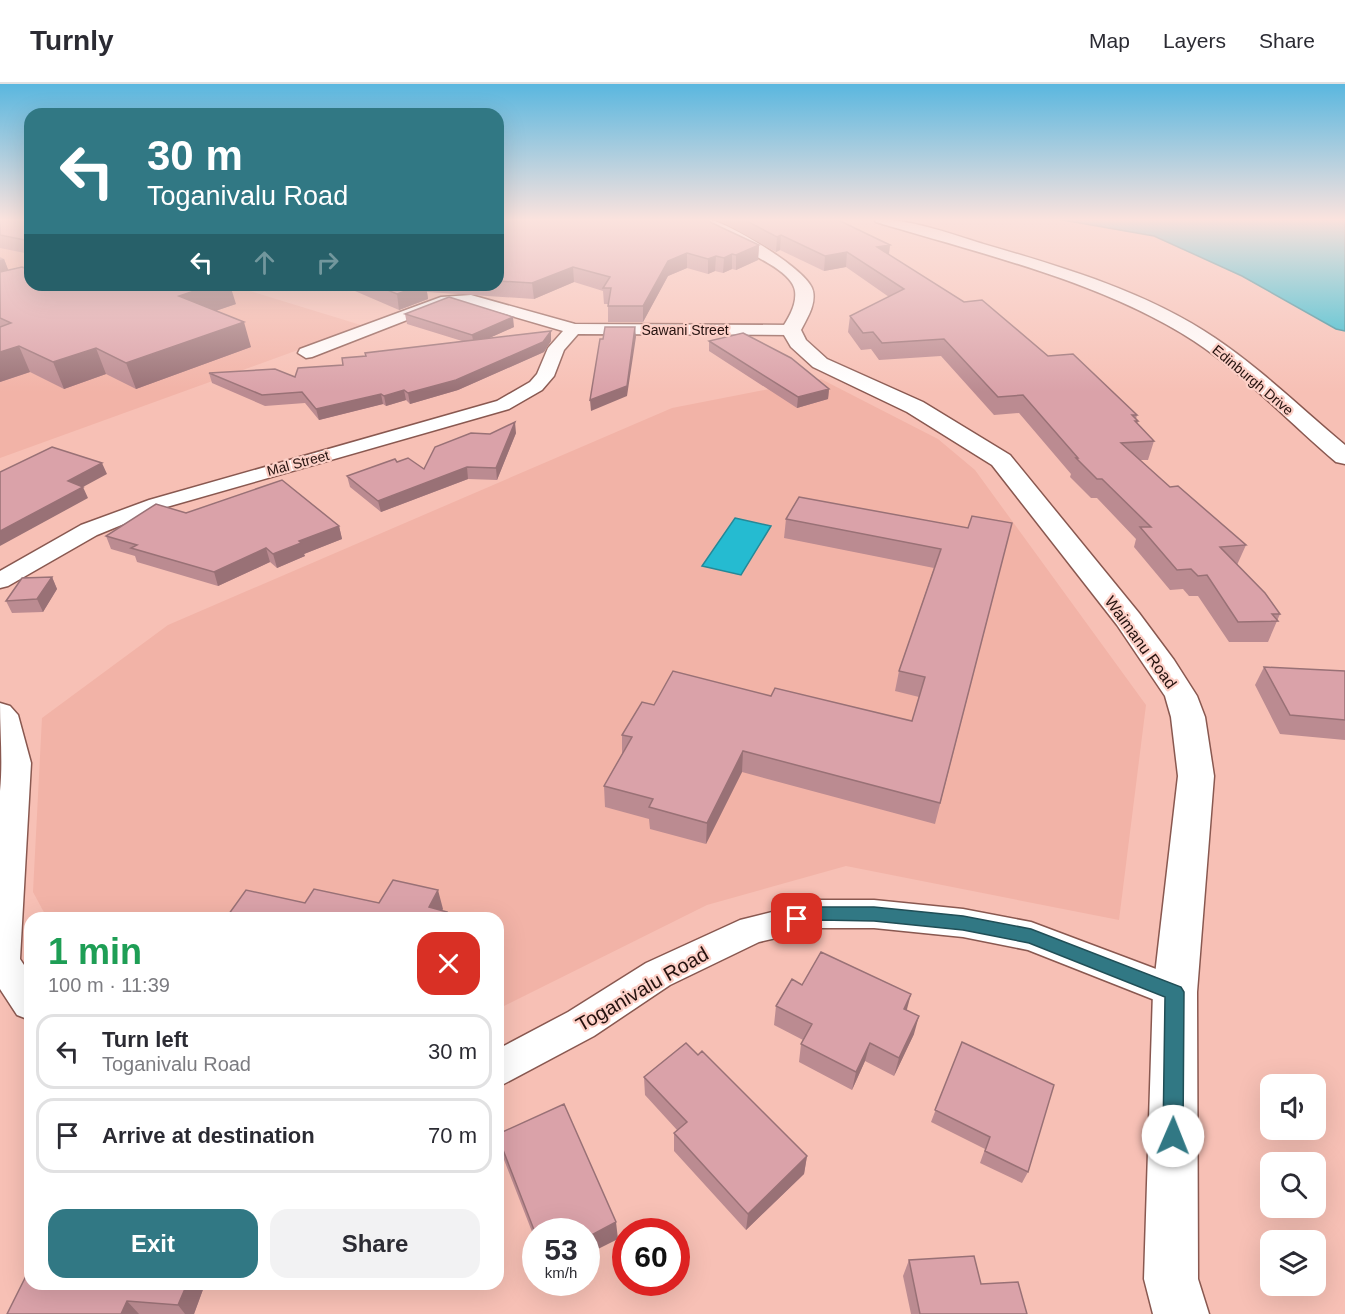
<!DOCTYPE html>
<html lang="en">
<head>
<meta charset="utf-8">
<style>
  :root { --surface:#fff; --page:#f2f2f3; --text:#2b2b33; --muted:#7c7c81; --line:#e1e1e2; --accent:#317884 }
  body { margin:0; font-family:Helvetica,sans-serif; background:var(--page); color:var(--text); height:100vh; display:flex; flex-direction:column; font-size:22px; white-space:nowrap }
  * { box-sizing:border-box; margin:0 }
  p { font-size:20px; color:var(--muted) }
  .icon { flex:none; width:33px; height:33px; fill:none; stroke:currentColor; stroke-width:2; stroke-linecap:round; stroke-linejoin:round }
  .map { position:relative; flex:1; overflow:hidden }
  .side { position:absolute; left:24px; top:828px; width:480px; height:378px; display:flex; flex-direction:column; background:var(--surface); border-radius:18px; box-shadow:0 6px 24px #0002 }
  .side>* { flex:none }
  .top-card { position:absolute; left:24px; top:24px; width:480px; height:183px; border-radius:18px; box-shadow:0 6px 24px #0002; background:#317884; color:#fff; overflow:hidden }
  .controls { position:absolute; left:1260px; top:990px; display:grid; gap:12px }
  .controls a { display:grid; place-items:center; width:66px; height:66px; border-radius:12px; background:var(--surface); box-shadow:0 6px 24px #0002; font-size:30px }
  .speed { position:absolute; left:522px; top:1134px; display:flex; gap:12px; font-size:30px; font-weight:700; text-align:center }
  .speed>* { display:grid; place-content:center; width:78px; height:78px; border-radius:50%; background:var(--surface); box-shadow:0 6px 24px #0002; line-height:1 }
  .speed small { font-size:15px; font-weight:400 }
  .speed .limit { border:9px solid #d22; background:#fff; color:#111 }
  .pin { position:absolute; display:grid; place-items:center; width:51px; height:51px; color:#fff; margin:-26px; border-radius:12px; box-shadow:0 3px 9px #0006 }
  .me { position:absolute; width:66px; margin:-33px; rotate:1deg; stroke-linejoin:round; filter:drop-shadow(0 0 4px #0008) }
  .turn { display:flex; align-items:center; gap:21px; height:126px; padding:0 24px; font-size:27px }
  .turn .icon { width:78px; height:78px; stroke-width:2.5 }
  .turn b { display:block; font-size:42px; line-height:51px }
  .lanes { display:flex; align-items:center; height:57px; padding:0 24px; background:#0003; justify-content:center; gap:30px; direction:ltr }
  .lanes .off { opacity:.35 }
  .round { display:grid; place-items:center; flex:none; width:63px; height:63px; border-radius:18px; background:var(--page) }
  .overview { display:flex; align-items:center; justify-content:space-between; height:102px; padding:0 24px }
  h1 { font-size:36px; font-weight:800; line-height:45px; color:#1e9e55 }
  .cta { display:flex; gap:12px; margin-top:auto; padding:12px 24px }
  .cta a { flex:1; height:69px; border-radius:18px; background:var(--accent); color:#fff; font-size:24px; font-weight:800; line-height:69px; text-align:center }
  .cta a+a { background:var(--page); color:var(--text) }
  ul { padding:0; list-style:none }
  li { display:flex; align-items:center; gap:18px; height:75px; margin:0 12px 9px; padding:0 12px; border:3px solid var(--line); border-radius:18px }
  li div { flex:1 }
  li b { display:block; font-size:22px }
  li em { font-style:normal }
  header { display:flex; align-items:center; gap:36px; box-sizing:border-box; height:84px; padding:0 30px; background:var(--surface); border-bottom:2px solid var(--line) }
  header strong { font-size:28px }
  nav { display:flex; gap:33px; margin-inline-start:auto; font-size:21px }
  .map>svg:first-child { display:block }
  .built { fill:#f2b3a7 }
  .water { fill:#25bbd1; stroke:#258897; stroke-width:1.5 }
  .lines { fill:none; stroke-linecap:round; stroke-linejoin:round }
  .minor-casing { stroke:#895850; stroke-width:3 }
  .primary-casing { stroke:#895850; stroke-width:3 }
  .trunk-casing { stroke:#895850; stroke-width:3 }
  .minor { fill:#fff; fill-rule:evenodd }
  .primary { fill:#fff; fill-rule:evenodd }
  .trunk { fill:#fff; fill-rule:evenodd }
  .wall { fill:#bb8b91 }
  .shaded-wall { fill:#997176 }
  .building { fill:#daa2a9; stroke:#997176; stroke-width:1.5 }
  .route { fill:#317884; stroke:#204e56; stroke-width:1.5 }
  .labels { text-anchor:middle; stroke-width:4.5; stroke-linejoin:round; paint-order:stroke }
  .far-street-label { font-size:14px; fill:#25120f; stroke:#fdd0c7 }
  .street-label { font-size:16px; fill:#25120f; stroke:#fdd0c7 }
  .near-street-label { font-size:20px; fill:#25120f; stroke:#fdd0c7 }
</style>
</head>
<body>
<header>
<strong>Turnly</strong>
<nav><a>Map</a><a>Layers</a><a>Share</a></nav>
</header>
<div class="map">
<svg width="1345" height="1230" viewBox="0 0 1345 1230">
  <rect width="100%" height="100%" fill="#f7c0b5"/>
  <path class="built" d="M0,135H30V199L0,207Z
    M35,201H230L364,242L0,374V211Z
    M821,295L938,355L975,386L1146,621L1119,836L846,782L707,821L498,925V834H47L33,808L42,634L168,541L672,324Z"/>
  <path class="water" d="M1057,135H1345V247L1336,245L1242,192L1154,152Z
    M735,434L771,442L741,491L702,482Z"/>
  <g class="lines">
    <g class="minor-casing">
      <path id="minor" d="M471,211L575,240L791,241L799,246L791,251L578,250L564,266L554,292L542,306L509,325L163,424L97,451L8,502L0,504V487L81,441L149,416L497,317L530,298L537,290L548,264L563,247L470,220H448L312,273L306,274L298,269L300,265L441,213Z
        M0,619L10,622L18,631L31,679L20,875L30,890V936L17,931L0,905V707C3,678 0,649 0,619Z
        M820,816H874L963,825L1031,838L1188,897L1193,908L1188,919L1175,924L1028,866L963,853L874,844H820L759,858L670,901L594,952L498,1003V965L568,928L646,879L740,836Z"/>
    </g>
    <g class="primary-casing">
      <path id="primary" d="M690,135C695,135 702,134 708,135C729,139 809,186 813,207C816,221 807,234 801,246L806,256L827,275L923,318L1010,371L1139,529L1174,576L1197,612L1205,633L1214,692L1197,908L1198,1195L1209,1230H1153L1144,1195L1153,908L1178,692L1171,633L1165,612L1117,541L992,381L907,328L813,283L791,263L781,246C788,235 797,221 795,207C791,178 707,156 690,135Z"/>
    </g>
    <g class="trunk-casing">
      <path id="trunk" d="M874,135C910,135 945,148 980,159C1059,182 1146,207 1215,254C1261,285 1302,325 1345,361V380L1336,378C1291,340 1243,289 1194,257C1103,198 979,169 876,138Z"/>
    </g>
    <use href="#minor" class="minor"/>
    <use href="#primary" class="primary"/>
    <use href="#trunk" class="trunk"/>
  </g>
  <path class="wall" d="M0,135H30V170L0,164Z
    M498,135L712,139L759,161L758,176L736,186L732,185L723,189L715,187L708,190L687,184L668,192L643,238H608V220H604L603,207L574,198L534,215L427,208L428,215L399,226L341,201H498Z
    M714,135H836L890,161L889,171L1048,272L1137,331L1136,335L1138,337L1137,340L1154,357L1148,376H1140L1170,403L1246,461L1237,481L1280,530L1268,558H1229L1198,512H1189L1183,505L1170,506L1134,463L1136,455L1097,414H1091L1070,393L1071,390L1019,329L994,331L941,272L879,276L871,265L861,266L848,248L850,232L889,213L846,183L824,187L780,166L776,168L719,136Z
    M0,173L4,175L8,186L78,206L236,220L215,227L251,263L136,305L106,290L64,305L30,288L0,298Z
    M405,230L514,243L489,254L551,247V257L544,268L458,306L410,320L406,316L386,322L383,320L319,336L305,319L265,322L212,299L209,289L295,293L343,281L366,272L462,257L407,240Z
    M709,257L829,305L828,315L797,324L709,267Z
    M516,349L497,396L468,395L381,428L350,403L347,392L397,378L424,385L490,350Z
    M186,429L339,442L342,455L304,470L305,472L277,484L270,478L218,502L137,478L135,472L111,465L106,452Z
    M786,435L968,444L1012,439L935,740L742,688L706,760L650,745L649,735L605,723L604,702L622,670V651L654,621L771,612L912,637L919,613L895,607L899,587L934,484L784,454Z
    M52,493L57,505L43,528L12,529L6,517Z
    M1264,583L1345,587V656L1280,650L1255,601Z
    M802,901L906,926L914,950L894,992L865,977L852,1006L799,978L801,960L803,956L774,941L776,922Z
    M962,958L1028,1088L1022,1099L980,1079L985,1065L931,1038Z
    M698,971L807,1072L804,1090L746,1146L674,1067V1049L677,1046L645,1011L644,993Z
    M498,1050L618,1155L536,1148V1158L501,1068Z
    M909,1176L981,1200L1027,1230H911L903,1192Z
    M30,1200H205L194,1230H7Z"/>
  <path class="shaded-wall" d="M781,151L780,166L776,168L777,153Z
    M759,161L758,176L736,186V171Z
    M890,161L888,175L877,163Z
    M847,168L846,183L824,187L825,172Z
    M687,169V184L668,192L643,238V222L668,177Z
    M732,170V185L723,189L724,174Z
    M716,172L715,187L708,190V175Z
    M4,175L13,198L0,202V176Z
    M573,183L574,198L534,215L532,199Z
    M212,201H230L236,220L186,237L179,212Z
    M420,201H426L428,215L399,226L397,210Z
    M513,233L514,243L474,261L472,251Z
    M244,238L251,263L136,305L126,279Z
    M635,243L636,253L627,312L591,327L590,316Z
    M551,247V257L544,268L458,306L410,320L408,309Z
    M19,262L30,288L0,298V268Z
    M96,264L106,290L64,305L53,278Z
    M829,305L828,315L797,324L798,313Z
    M404,306L406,316L386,322L384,312Z
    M381,310L383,320L319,336L316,325Z
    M515,338L516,349L497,396L496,384Z
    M102,379L107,390L83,403L88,414L0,462V447L68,397Z
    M467,383L468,395L381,428L378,417Z
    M339,442L342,455L304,470L305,472L277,484L273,470L299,457Z
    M266,464L270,478L218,502L214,488Z
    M52,493L57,505L43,528L37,515Z
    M743,667L742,688L706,760L707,739Z
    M438,806L443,825L438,834L429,823Z
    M911,910L906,929L904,925Z
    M919,932L914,950L894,992L899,974Z
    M870,959L865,977L852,1006L856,988Z
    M807,1072L804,1090L746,1146L748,1130Z
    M616,1138L618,1155L586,1171V1154Z
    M187,1200H205L194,1230H185L178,1221Z
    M127,1217L139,1230H121Z"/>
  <path class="building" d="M0,135H30V157L0,151Z
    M498,135H707L712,139L759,161L736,171L732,170L724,174L716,172L708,175L687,169L668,177L643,222H608L611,204H603L610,193L573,183L532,199L498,197Z
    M743,135H836L890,161L877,163L964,218L982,216L1048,272L1073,270L1137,331H1132L1138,337H1135L1154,357L1121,359L1170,403L1178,402L1246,461L1220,463L1265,509L1280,530H1272L1278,537L1238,538L1207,491L1198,492L1191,485L1177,486L1140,443H1151L1102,395H1097L1076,374H1078L1023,311L998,313L944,255L882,259L873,248L863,249L850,232L904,205L847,168L825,172L781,151L777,153Z
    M22,183L30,186V201H66L78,206L95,201H212L179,212L244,238L126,279L96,264L53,278L19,262L0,268V243L11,239L0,234V188Z
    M375,201H422L397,210Z
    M449,213L513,233L472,251L405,230Z
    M605,243H635L627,302L590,316L600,255H603Z
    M551,247L543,258L456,296L408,309L404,306L384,312L381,310L316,325L302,308L262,311L209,289L275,285L295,293L298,284L343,281L342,274L366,272L365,269Z
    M743,249L791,274L829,305L798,313L709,257Z
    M515,338L496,384L467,383L378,417L347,392L395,375L397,378L408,374L424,385L435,363L471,349L490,350Z
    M52,363L102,379L68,397L83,403L0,447V388Z
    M282,396L339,442L299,457L301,459L273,470L266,464L214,488L131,464L137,461L106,452L156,420L186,429Z
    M799,413L968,444L972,432L1012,439L940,719L743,667L707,739L649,723L653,715L604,702L632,653L622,651L642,618L654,621L673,587L771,612L775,604L912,637L925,593L899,587L941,465L786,435Z
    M52,493L37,515L6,517L22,494Z
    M1264,583L1345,587V636L1290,631Z
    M393,796L438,806L429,823L447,828L444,834H226L246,806L305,819L314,805L379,819Z
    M821,868L911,910L904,925L919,932L899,974L870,959L856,988L801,960L812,940L776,922L792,895L802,901Z
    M962,958L1054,1001L1028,1088L985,1067L990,1053L935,1026Z
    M686,959L698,971L702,967L807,1072L748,1130L674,1049L687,1038L644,993Z
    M564,1020L616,1138L586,1154V1148H536V1151L498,1053V1050Z
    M974,1172L981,1200L1018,1198L1027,1230H920L909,1176Z
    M27,1190H30V1200H187L178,1221L127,1217L121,1230H7Z"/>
  <linearGradient id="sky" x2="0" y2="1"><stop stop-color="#5ab7df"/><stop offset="0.44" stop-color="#fbe3de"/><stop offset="1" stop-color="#fbe3de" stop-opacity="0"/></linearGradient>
  <rect width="1345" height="308" fill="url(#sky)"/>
  <path class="route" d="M820,823H874L963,832L1031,845L1181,903L1184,908L1183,1052L1180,1059L1173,1062L1166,1059L1163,1052L1165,913L1029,859L963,846L874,837L820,836L797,842L791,840L789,835L791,830Z"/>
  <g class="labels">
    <g class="far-street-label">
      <text x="685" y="251">Sawani Street</text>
      <text transform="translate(1253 296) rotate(40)" y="5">Edinburgh Drive</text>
      <text transform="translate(298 379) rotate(-15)" y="5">Mal Street</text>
    </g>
    <g class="street-label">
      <text transform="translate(1141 558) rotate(54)" y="6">Waimanu Road</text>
    </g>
    <g class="near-street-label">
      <text transform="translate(642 905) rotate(-30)" y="7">Toganivalu Road</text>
    </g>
  </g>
</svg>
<div class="controls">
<a><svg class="icon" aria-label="sound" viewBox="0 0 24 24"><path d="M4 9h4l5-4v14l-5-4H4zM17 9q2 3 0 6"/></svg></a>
<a><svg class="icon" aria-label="search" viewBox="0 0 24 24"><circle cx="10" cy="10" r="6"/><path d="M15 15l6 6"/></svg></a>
<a><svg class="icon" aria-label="layers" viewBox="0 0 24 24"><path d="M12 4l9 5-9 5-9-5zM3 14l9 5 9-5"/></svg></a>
</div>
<div class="speed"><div>53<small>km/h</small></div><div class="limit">60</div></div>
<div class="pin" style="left:797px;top:835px;background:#d93025"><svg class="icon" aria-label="arrive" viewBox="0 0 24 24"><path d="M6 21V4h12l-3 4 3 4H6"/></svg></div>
<svg class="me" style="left:1173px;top:1052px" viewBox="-20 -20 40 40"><circle r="19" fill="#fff"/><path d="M0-13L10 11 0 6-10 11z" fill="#317884"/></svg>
<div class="top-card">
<div class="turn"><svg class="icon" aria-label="left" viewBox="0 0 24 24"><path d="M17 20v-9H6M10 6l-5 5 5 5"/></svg><div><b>30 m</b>Toganivalu Road</div></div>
<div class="lanes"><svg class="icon" aria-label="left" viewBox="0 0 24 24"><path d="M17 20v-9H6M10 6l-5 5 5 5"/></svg><svg class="icon off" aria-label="ahead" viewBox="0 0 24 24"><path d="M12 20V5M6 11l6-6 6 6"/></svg><svg class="icon off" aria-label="right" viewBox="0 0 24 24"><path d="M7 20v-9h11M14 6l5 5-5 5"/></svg></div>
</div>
<section class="side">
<div class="overview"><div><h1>1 min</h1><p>100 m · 11:39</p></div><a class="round" style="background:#d93025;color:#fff"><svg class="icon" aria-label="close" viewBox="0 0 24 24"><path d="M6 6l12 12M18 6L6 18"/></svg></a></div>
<ul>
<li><svg class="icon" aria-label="left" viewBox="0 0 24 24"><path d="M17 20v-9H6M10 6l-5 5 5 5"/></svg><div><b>Turn left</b><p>Toganivalu Road</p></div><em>30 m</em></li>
<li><svg class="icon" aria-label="arrive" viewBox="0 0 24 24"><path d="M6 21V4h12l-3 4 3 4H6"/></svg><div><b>Arrive at destination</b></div><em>70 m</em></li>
</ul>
<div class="cta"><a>Exit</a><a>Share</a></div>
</section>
</div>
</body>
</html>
